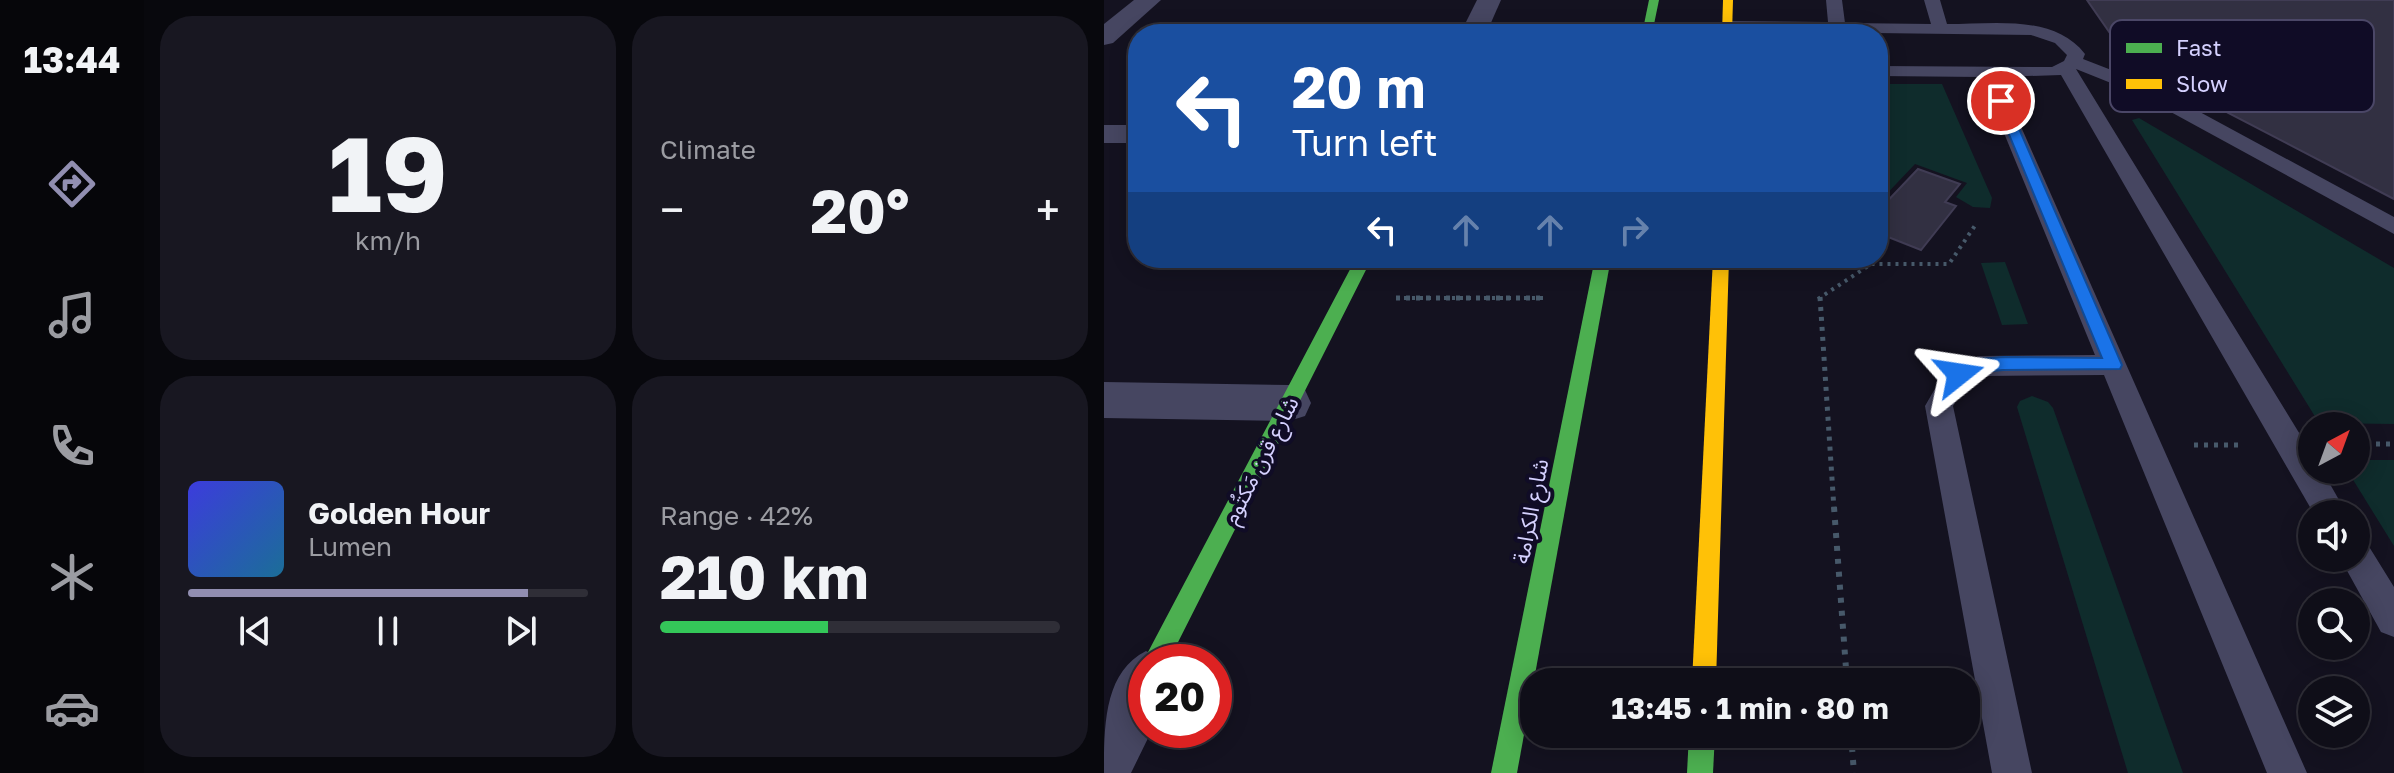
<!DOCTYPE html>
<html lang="en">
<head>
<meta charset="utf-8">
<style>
  body { margin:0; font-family:"Golos Text","Noto Sans Arabic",sans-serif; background:#181721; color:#f1f3f6; height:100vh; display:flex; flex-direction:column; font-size:30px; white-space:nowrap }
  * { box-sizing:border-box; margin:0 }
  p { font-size:26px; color:#9b9ca2 }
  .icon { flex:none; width:44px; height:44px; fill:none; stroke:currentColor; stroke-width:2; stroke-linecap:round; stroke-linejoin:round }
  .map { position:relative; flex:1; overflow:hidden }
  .sheet { display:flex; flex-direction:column; gap:16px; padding:16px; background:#08080d; width:960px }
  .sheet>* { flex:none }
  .guide { position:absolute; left:24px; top:24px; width:760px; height:244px; border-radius:32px; box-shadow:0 4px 20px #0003,0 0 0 2px #2f2e37; background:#1a4fa0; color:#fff; overflow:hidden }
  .needle { width:52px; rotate:41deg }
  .controls { position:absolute; left:1194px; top:412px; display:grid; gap:16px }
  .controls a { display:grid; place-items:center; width:72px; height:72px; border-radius:50%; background:#0f0e18; box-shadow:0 4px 20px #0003,0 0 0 2px #2f2e37; font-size:40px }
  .speed { position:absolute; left:24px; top:644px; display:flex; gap:16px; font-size:40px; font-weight:700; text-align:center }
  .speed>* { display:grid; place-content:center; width:104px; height:104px; border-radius:50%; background:#0f0e18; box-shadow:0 4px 20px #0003,0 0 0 2px #2f2e37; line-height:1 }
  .speed .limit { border:12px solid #d22; background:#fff; color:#111 }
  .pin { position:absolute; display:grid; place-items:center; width:68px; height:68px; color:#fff; margin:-34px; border:4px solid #fff; border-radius:50%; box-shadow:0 2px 8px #0007 }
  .me { position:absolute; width:88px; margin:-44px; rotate:75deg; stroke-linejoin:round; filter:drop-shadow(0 0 6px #0008) }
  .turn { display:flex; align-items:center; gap:28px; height:168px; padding:0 32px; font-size:36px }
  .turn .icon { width:104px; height:104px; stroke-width:2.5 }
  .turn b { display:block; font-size:56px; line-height:68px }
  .lanes { display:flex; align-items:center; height:76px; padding:0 32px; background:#0003; justify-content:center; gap:40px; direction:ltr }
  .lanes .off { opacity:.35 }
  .big { font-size:60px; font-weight:700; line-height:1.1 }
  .sheet .card { flex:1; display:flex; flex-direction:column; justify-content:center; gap:12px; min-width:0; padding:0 28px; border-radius:32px; background:#181721 }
  .sheet .dial { align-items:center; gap:0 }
  .dial b { font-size:104px; line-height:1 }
  .song { display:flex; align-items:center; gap:24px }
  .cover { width:96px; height:96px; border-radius:12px; background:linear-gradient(135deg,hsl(240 70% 55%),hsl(200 70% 35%)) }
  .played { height:8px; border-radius:4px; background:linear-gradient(90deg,#918eb1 85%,#2f2e37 85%) }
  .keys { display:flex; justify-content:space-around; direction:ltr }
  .heat { display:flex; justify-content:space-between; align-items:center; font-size:44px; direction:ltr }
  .charge { height:12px; border-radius:6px; background:linear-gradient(90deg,#34c759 42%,#2f2e37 0) }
  .sheet .tiles { flex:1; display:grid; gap:16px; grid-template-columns:repeat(2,1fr) }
  .trip { position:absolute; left:416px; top:668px; width:460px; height:80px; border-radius:32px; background:#0f0e18; box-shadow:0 4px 20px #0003,0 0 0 2px #2f2e37; font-weight:700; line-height:80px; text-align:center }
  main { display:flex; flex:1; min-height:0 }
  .menu { display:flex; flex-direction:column; width:144px; justify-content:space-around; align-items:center; background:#06060a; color:#9b9ca2 }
  .menu .icon { width:56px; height:56px }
  .menu .active { color:#918eb1 }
  .menu b { font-size:36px; color:#f1f3f6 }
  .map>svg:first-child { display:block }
  .green { fill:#0f2c2c }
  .building { fill:#323042; stroke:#403c54; stroke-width:2 }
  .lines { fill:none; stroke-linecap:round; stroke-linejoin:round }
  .path-far2 { stroke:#47596a; stroke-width:4; stroke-dasharray:3 5; stroke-linecap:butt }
  .path-far1 { stroke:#47596a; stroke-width:5; stroke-dasharray:4 6; stroke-linecap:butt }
  .path { stroke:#47596a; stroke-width:6; stroke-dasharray:5 8; stroke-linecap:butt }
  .lane { fill:#464661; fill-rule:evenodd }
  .street { fill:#464661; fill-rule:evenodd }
  .fast { fill:#4caf50; fill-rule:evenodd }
  .slow { fill:#ffc107; fill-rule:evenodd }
  .route { fill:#1a73e8; stroke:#114b97; stroke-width:2 }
  .labels { text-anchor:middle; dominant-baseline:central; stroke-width:8; stroke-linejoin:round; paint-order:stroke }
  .street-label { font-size:22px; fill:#d5d1ff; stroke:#100c26 }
  .key { fill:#100c26; stroke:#4b4767; stroke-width:2 }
  .key-label { font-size:22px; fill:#d5d1ff }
</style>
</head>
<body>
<main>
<nav class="menu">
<b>13:44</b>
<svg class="icon active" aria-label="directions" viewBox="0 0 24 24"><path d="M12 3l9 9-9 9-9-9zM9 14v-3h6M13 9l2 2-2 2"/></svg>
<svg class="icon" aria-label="music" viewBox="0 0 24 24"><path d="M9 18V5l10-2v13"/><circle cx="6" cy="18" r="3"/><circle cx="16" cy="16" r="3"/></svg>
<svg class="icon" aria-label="phone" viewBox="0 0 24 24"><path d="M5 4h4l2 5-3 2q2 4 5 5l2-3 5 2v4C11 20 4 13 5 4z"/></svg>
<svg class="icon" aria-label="climate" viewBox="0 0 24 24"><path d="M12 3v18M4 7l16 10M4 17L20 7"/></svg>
<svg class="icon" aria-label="car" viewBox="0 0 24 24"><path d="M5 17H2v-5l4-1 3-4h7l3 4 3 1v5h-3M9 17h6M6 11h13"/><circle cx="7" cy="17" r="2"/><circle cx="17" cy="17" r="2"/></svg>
</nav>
<section class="sheet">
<div class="tiles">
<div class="card dial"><b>19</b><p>km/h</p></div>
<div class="card"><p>Climate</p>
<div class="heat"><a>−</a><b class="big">20°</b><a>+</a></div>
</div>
<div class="card">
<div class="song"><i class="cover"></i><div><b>Golden Hour</b><p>Lumen</p></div></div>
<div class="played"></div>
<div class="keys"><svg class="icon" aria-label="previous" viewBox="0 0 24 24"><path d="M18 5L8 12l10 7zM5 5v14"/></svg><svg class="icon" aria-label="pause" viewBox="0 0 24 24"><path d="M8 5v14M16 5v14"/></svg><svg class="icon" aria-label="next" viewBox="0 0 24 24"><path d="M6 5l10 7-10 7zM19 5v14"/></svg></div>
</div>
<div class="card"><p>Range · 42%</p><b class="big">210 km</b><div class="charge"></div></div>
</div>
</section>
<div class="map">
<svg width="1290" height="773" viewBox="0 0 1290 773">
  <rect width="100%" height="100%" fill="#141220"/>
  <g class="green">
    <path d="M774,84H838L888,198L886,208L869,207L852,197L863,183L811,164L774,203Z"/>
    <path d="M1035,118L1290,268V424L1215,423L1028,120Z"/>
    <path d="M901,262L924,324L898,325L877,263Z"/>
    <path d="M928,396L944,402L949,408L1079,773H1024L913,407L916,401Z"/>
    <path d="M1252,460H1290V546L1243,470H1252Z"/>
  </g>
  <g class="building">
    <path d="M983,0H1290V199L1026,62Z"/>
    <path d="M814,169L856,184L841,202L852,206L817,250L774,233V211Z"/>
  </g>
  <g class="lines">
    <g class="path-far2">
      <path d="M292,298H442"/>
      <path d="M714,299L767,264H845L872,224"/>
    </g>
    <g class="path-far1">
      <path d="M716,297L730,509"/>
      <path d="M292,298H442"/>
      <path d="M1252,444H1290"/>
      <path d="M1090,445H1136"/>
    </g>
    <g class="path">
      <path d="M730,507L743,682"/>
      <path d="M747,734L750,773"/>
    </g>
    <g class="lane">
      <path d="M722,0H738L741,23L827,24L820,0H836L843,24C889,24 950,14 981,54L979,59L1046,85L1290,217V234L1032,93L972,69L1208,454V470H1218L1243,514H1210L957,75L895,77L1203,773H1163L1000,375L878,376L860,388L849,406L928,773H888L821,406L840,373L875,356L991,355L877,77L774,76V66L948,67L960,61L963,55L951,43L927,35L623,31L615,26L623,21L724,22Z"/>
      <path d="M1252,541L1264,545L1290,587V637L1277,632L1236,558H1252Z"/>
    </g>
    <g class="street">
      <path d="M30,0H57L9,43L0,45V24Z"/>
      <path d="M373,0H397L382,34H356Z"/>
      <rect x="0" y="125" width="34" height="18"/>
      <path d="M0,382L185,385L201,390L207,403L201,416L185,421L0,418Z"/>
      <path d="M42,651L64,662H42V730H48L27,773H0C0,726 0,672 42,651Z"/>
    </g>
    <g class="fast">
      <path d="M545,0H555L548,34H538Z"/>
      <path d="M252,258H268L64,662H42V669L39,662L43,654Z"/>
      <path d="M491,258H507L413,773H387Z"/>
      <path d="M585,734H611L609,773H583Z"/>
    </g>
    <g class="slow">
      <path d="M619,0H629L628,34H618Z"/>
      <path d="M609,258H625L612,682H588Z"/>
    </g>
  </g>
  <path class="route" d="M897,97L903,101L1018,365L1016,369L899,370L877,372L855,381L846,374L849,369L875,359L899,357L998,358L891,101Z"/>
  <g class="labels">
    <g class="street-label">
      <text transform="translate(156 460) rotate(-63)">شارع قرن مَكتُوم</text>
      <text transform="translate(426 511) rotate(-79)">شارع الكرامة</text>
    </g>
  </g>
  <rect x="1006" y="20" width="264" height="92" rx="12" class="key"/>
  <rect x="1022" y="43" width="36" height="10" fill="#4caf50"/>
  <rect x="1022" y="79" width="36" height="10" fill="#ffc107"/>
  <g class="key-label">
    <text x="1072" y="56">Fast</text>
    <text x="1072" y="92">Slow</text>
  </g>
</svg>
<div class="controls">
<a><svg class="needle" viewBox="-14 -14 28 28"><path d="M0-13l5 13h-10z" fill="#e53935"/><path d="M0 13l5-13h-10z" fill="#9b9ca2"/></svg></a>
<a><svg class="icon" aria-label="sound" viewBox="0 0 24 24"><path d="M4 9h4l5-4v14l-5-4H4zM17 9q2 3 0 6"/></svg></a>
<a><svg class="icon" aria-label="search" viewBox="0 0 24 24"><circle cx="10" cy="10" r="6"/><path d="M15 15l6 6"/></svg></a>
<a><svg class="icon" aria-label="layers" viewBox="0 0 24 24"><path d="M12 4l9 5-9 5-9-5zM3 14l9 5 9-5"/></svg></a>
</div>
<div class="speed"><div class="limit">20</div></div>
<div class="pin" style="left:897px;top:101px;background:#d93025"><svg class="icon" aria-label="arrive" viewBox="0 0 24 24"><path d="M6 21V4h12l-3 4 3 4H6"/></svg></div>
<svg class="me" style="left:855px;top:374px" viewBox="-20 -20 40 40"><path d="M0-17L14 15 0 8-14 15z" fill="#1a73e8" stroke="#fff" stroke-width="4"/></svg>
<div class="trip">13:45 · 1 min · 80 m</div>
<div class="guide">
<div class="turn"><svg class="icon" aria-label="left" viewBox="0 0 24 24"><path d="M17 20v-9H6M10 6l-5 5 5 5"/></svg><div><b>20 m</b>Turn left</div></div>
<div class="lanes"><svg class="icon" aria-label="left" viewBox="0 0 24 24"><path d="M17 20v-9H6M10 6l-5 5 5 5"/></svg><svg class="icon off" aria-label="ahead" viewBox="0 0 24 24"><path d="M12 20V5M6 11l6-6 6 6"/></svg><svg class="icon off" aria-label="ahead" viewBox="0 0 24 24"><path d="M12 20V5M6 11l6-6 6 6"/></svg><svg class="icon off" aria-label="right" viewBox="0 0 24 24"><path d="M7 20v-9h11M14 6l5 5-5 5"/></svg></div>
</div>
</div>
</main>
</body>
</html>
